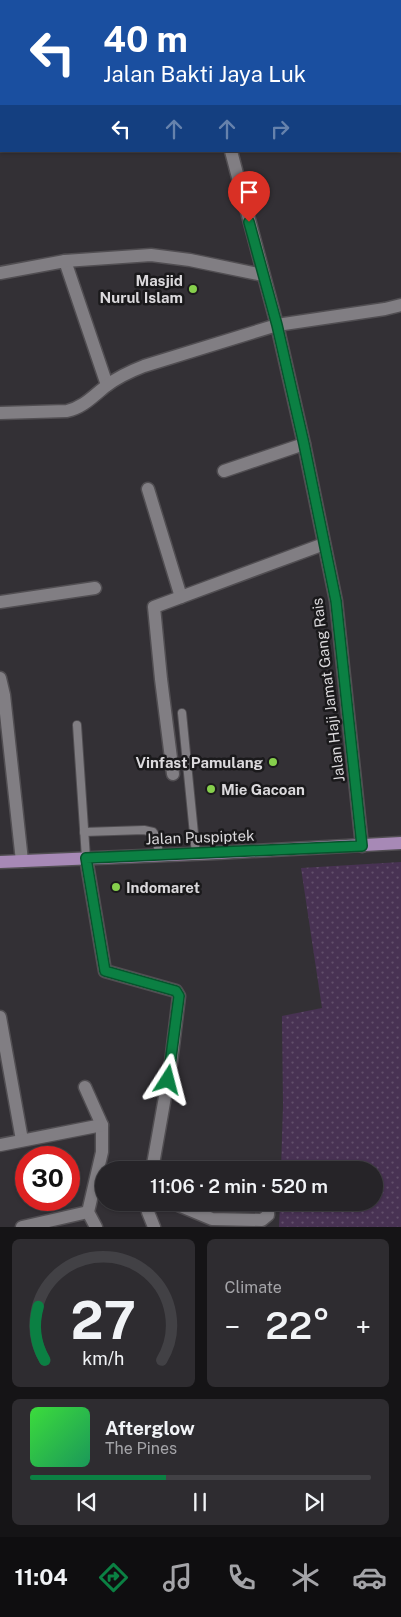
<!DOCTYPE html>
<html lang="en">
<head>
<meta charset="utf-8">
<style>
  body { margin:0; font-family:"Public Sans",sans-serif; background:#2e2c30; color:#f1f3f6; height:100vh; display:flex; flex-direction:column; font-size:19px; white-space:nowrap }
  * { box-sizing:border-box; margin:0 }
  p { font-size:16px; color:#a4a4a8 }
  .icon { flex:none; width:28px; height:28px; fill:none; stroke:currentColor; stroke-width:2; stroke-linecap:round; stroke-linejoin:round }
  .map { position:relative; height:1227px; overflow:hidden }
  .sheet { display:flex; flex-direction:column; gap:12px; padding:12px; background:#151416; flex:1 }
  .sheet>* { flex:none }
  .top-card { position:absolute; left:0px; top:0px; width:401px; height:152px; box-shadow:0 1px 4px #0004,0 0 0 1px #424145; background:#1a4fa0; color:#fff; overflow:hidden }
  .speed { position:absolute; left:15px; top:1146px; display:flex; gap:10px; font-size:25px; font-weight:700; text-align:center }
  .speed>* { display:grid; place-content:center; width:65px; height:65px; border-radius:50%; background:#262428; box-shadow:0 1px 4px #0004,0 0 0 1px #424145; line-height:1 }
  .speed .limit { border:8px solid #d22; background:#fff; color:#111 }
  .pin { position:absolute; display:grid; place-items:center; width:42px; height:42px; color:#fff; margin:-51px -21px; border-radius:50% 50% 50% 0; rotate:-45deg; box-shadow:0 0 5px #0007 }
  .pin .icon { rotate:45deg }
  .me { position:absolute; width:55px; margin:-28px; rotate:9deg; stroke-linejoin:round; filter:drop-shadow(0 0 4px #0008) }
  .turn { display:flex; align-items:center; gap:18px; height:105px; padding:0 20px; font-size:22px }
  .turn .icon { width:65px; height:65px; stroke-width:2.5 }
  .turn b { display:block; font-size:35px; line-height:42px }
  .lanes { display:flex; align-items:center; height:48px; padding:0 20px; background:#0003; justify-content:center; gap:25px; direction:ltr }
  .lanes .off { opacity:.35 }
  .big { font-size:38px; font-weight:600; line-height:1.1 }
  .sheet .card { flex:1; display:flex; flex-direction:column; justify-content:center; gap:8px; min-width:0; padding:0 18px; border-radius:8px; background:#2e2c30 }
  .sheet .dial { align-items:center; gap:0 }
  .dial svg { height:130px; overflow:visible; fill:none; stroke:#424145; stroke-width:7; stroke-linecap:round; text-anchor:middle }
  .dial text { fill:#f1f3f6; stroke:none }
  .song { display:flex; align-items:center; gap:15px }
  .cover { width:60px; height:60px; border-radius:8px; background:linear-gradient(135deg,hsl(120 70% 55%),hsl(150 70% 35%)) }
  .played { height:5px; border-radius:2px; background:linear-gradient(90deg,#0b8043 40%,#424145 40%) }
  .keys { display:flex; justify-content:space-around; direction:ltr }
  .heat { display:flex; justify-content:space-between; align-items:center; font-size:28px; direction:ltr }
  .sheet .tiles { flex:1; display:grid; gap:12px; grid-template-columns:1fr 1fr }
  .card:last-child { grid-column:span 2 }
  .trip { position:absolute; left:95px; top:1161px; width:288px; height:50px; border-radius:25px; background:#262428; box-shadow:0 1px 4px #0004,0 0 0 1px #424145; font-weight:600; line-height:50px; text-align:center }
  .menu { display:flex; height:80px; justify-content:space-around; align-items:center; background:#0f0e10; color:#a4a4a8 }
  .menu .icon { width:35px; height:35px }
  .menu .on { color:#0b8043 }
  .menu b { font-size:22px; color:#f1f3f6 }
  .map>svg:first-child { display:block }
  .green { fill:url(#green-dots) }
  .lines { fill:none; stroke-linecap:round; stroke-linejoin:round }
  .service-casing { stroke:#514e52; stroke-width:10 }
  .minor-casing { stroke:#514e52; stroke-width:15 }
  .primary-casing { stroke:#514e52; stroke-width:15 }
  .service { stroke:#817e83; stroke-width:8 }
  .minor { stroke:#817e83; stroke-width:12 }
  .primary { stroke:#a789b6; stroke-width:12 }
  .route-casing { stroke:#07532c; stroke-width:12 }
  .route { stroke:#0b8043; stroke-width:9 }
  .poi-dot { fill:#86cf4c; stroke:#1a191b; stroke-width:2 }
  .labels { text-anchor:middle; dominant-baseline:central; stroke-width:5; stroke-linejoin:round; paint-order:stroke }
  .poi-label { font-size:15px; font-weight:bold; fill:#dbd9dc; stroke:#1a191b; text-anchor:end }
  .street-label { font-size:15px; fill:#dbd9dc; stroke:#1a191b }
</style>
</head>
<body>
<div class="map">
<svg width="401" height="1227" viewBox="0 0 401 1227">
  <defs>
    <pattern id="green-dots" width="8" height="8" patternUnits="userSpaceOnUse" patternTransform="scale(1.25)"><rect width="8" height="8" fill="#483253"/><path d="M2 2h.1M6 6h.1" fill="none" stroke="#624f6b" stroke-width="1.8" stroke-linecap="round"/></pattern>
  </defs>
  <rect width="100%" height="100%" fill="#333035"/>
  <path class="green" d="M401,862V1227H279L280,1203L374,1202V1170H281L283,1106L282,1016L322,1008L301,868Z"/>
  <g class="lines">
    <defs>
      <g id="service">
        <path d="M400,135L401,137"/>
        <path d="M182,713L196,854"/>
        <path d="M77,725L86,858"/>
        <path d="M84,832L144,830L153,832L157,838L159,856"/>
      </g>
      <g id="minor">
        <path d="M96,0V1"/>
        <path d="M254,0V1"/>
        <path d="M400,6H401"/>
        <path d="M0,92H1"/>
        <path d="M231,151L277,325L304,444L336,601L362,846"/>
        <path d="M65,261L107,385"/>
        <path d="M0,273L65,261L151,255L190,260L263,275"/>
        <path d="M0,413L67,411C84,407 93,396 106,386C118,377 131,371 144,366L277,325L385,309L401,305"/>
        <path d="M224,471L304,444"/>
        <path d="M148,489L181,597"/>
        <path d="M0,602L95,588"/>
        <path d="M0,678L4,695L22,861"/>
        <path d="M173,774L161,679L154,607L324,544"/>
        <path d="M86,858L105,971L176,991L179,996L171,1063L152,1170"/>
        <path d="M0,1017L22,1140"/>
        <path d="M85,1087L102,1125V1152L88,1212L96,1227"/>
        <path d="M0,1145L102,1125"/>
        <path d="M147,1202L148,1212L154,1227"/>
        <path d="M171,1202L212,1219L262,1220L268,1215V1202"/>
        <path d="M22,1227L88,1212"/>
      </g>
      <path id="primary" d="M0,862L216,853L401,843"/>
    </defs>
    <use href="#service" class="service-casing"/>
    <use href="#minor" class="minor-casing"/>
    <use href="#primary" class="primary-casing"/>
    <use href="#service" class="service"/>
    <use href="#minor" class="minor"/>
    <use href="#primary" class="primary"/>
  </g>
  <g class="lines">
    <defs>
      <path id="route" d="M168,1080L179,996L176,991L105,971L86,858L362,846L336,601L304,444L277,325L249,222"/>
    </defs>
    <use href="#route" class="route-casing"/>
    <use href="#route" class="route"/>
  </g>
  <g class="poi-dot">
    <circle cx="193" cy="289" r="5"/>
    <circle cx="273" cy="762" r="5"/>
    <circle cx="211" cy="789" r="5"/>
    <circle cx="116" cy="887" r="5"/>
  </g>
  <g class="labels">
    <g class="poi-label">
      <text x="183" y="280">Masjid<tspan x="183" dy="17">Nurul Islam</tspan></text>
      <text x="263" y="762">Vinfast Pamulang</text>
      <text x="221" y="789" text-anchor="start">Mie Gacoan</text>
      <text x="126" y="887" text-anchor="start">Indomaret</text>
    </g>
    <g class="street-label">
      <text transform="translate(328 690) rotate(-97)">Jalan Haji Jamat Gang Rais</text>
      <text transform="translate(200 837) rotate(-2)">Jalan Puspiptek</text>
    </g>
  </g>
</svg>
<div class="speed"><div class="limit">30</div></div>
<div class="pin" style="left:249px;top:222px;background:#d93025"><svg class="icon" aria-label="arrive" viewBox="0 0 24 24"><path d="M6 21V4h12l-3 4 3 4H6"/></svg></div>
<svg class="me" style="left:168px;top:1080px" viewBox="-20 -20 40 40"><path d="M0-17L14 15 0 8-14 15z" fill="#0b8043" stroke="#fff" stroke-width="4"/></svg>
<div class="trip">11:06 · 2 min · 520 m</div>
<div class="top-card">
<div class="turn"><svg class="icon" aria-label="left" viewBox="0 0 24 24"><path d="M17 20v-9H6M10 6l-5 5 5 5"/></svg><div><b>40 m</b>Jalan Bakti Jaya Luk</div></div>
<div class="lanes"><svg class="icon" aria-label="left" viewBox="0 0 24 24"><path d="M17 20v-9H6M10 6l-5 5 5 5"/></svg><svg class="icon off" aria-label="ahead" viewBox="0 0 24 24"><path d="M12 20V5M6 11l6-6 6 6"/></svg><svg class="icon off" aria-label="ahead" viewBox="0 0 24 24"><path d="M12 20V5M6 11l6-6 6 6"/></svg><svg class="icon off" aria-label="right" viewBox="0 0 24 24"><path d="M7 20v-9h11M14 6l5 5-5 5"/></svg></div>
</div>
</div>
<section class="sheet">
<div class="tiles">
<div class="card dial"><svg viewBox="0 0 100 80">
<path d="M14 69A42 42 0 1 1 86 69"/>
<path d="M14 69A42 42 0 0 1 10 36" stroke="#0b8043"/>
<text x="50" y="56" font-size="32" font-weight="700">27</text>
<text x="50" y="72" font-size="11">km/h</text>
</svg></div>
<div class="card"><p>Climate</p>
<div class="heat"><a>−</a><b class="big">22°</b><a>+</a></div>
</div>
<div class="card">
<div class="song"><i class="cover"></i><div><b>Afterglow</b><p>The Pines</p></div></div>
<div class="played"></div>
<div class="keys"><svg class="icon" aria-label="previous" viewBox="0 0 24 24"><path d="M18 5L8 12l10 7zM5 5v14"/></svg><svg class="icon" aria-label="pause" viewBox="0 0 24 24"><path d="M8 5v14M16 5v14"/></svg><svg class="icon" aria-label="next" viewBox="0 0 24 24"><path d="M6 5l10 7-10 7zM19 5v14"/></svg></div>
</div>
</div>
</section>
<nav class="menu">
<b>11:04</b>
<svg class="icon on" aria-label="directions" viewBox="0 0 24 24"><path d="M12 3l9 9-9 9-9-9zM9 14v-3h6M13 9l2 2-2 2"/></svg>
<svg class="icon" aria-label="music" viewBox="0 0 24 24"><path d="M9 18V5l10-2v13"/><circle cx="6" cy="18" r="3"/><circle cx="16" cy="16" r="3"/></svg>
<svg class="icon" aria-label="phone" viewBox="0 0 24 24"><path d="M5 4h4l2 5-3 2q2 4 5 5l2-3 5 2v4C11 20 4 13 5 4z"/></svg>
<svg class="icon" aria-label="climate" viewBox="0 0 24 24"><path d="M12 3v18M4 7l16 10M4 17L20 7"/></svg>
<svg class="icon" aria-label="car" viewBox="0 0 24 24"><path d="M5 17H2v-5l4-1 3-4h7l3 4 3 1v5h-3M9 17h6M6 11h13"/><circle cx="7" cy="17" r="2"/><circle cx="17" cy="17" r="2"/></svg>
</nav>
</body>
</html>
